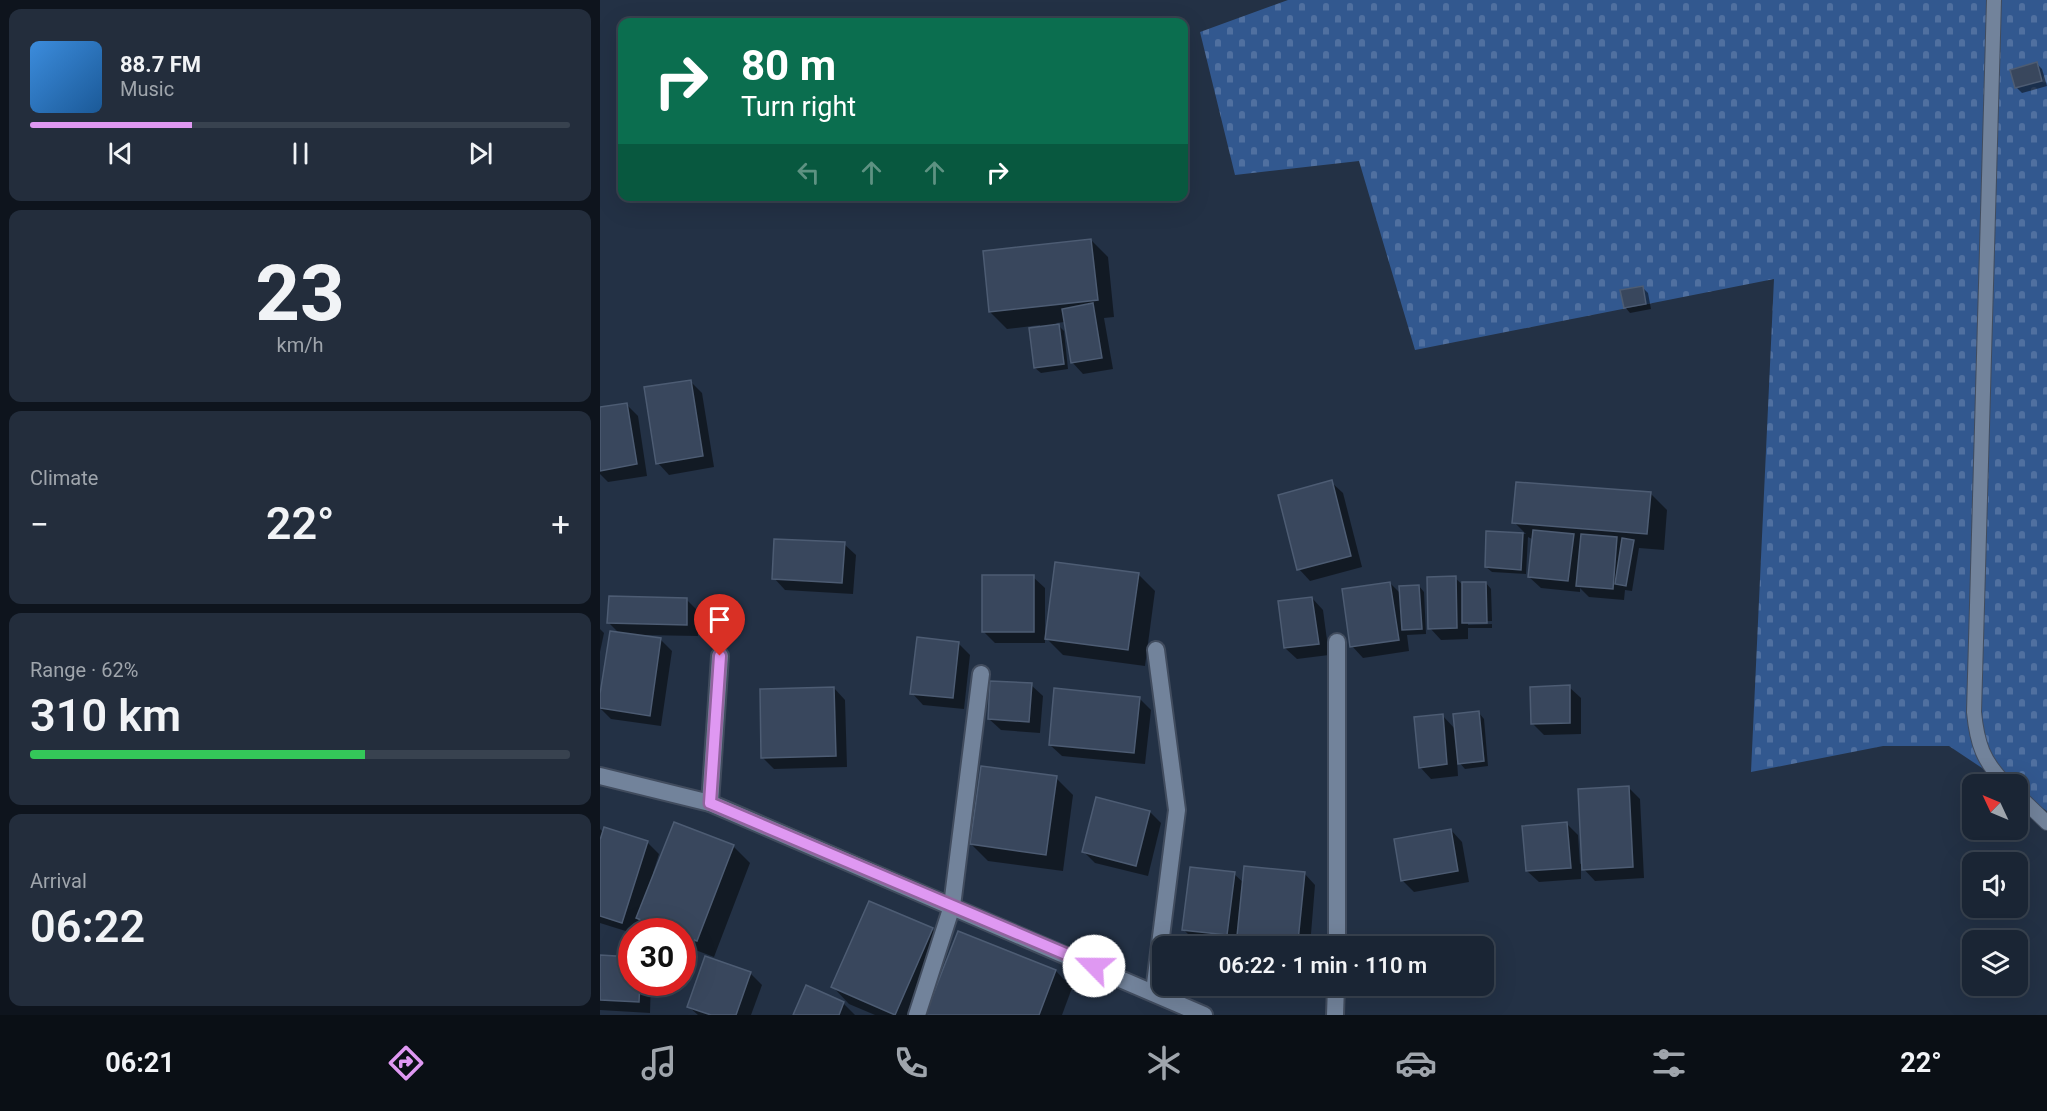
<!DOCTYPE html>
<html lang="en">
<head>
<meta charset="utf-8">
<style>
  body { margin:0; font-family:Roboto,sans-serif; background:#232d3c; color:#f1f3f6; height:100vh; display:flex; flex-direction:column; font-size:22px; white-space:nowrap }
  * { box-sizing:border-box; margin:0 }
  p { font-size:20px; color:#9fa5ac }
  .icon { flex:none; width:33px; height:33px; fill:none; stroke:currentColor; stroke-width:2; stroke-linecap:round; stroke-linejoin:round }
  .map { position:relative; flex:1; overflow:hidden }
  .details { display:flex; flex-direction:column; gap:9px; padding:9px; background:#0e141d; width:600px }
  .details>* { flex:none }
  .guide { position:absolute; left:18px; top:18px; width:570px; height:183px; border-radius:12px; box-shadow:0 6px 24px #0002,0 0 0 2px #38424f; background:#0b6e4f; color:#fff; overflow:hidden }
  .needle { width:39px; rotate:314deg }
  .tools { position:absolute; left:1362px; top:774px; display:grid; gap:12px }
  .tools a { display:grid; place-items:center; width:66px; height:66px; border-radius:12px; background:#1a2534; box-shadow:0 6px 24px #0002,0 0 0 2px #38424f; font-size:30px }
  .speed { position:absolute; left:18px; top:918px; display:flex; gap:12px; font-size:30px; font-weight:700; text-align:center }
  .speed>* { display:grid; place-content:center; width:78px; height:78px; border-radius:50%; background:#1a2534; box-shadow:0 6px 24px #0002,0 0 0 2px #38424f; line-height:1 }
  .speed .limit { border:9px solid #d22; background:#fff; color:#111 }
  .pin { position:absolute; display:grid; place-items:center; width:51px; height:51px; color:#fff; margin:-62px -26px; border-radius:50% 50% 50% 0; rotate:-45deg; box-shadow:0 0 6px #0007 }
  .pin .icon { rotate:45deg }
  .me { position:absolute; width:66px; margin:-33px; rotate:293deg; stroke-linejoin:round; filter:drop-shadow(0 0 4px #0008) }
  .turn { display:flex; align-items:center; gap:21px; height:126px; padding:0 24px; font-size:27px }
  .turn .icon { width:78px; height:78px; stroke-width:2.5 }
  .turn b { display:block; font-size:42px; line-height:51px }
  .lanes { display:flex; align-items:center; height:57px; padding:0 24px; background:#0003; justify-content:center; gap:30px; direction:ltr }
  .lanes .off { opacity:.35 }
  .big { font-size:45px; font-weight:600; line-height:1.1 }
  .details .card { flex:1; display:flex; flex-direction:column; justify-content:center; gap:9px; min-width:0; padding:0 21px; border-radius:12px; background:#232d3c }
  .details .dial { align-items:center; gap:0 }
  .dial b { font-size:78px; line-height:1 }
  .song { display:flex; align-items:center; gap:18px }
  .cover { width:72px; height:72px; border-radius:9px; background:linear-gradient(135deg,hsl(210 70% 55%),hsl(210 70% 35%)) }
  .played { height:6px; border-radius:3px; background:linear-gradient(90deg,#df98f2 30%,#38424f 30%) }
  .keys { display:flex; justify-content:space-around; direction:ltr }
  .heat { display:flex; justify-content:space-between; align-items:center; font-size:33px; direction:ltr }
  .charge { height:9px; border-radius:4px; background:linear-gradient(90deg,#34c759 62%,#38424f 0) }
  .trip { position:absolute; left:552px; top:936px; width:342px; height:60px; border-radius:12px; background:#1a2534; box-shadow:0 6px 24px #0002,0 0 0 2px #38424f; font-weight:600; line-height:60px; text-align:center }
  .tabs { display:flex; height:96px; justify-content:space-around; align-items:center; background:#0a0f15; color:#9fa5ac }
  .tabs .icon { width:42px; height:42px }
  .tabs .current { color:#df98f2 }
  .tabs b { font-size:27px; color:#f1f3f6 }
  main { display:flex; flex:1; min-height:0 }
  .map>svg:first-child { display:block }
  .cemetery { fill:url(#cemetery-stones) }
  .shadow { fill:#0007 }
  .building { fill:#39475d; stroke:#4d5c73; stroke-width:1.5 }
  .lines { fill:none; stroke-linecap:round; stroke-linejoin:round }
  .service-casing { stroke:#414c5e; stroke-width:16 }
  .minor-casing { stroke:#414c5e; stroke-width:20 }
  .service { stroke:#72839b; stroke-width:14 }
  .minor { stroke:#72839b; stroke-width:16 }
  .route-casing { stroke:#91639d; stroke-width:15 }
  .route { stroke:#df98f2; stroke-width:10 }
</style>
</head>
<body>
<main>
<section class="details">
<div class="card">
<div class="song"><i class="cover"></i><div><b>88.7 FM</b><p>Music</p></div></div>
<div class="played"></div>
<div class="keys"><svg class="icon" aria-label="previous" viewBox="0 0 24 24"><path d="M18 5L8 12l10 7zM5 5v14"/></svg><svg class="icon" aria-label="pause" viewBox="0 0 24 24"><path d="M8 5v14M16 5v14"/></svg><svg class="icon" aria-label="next" viewBox="0 0 24 24"><path d="M6 5l10 7-10 7zM19 5v14"/></svg></div>
</div>
<div class="card dial"><b>23</b><p>km/h</p></div>
<div class="card"><p>Climate</p>
<div class="heat"><a>−</a><b class="big">22°</b><a>+</a></div>
</div>
<div class="card"><p>Range · 62%</p><b class="big">310 km</b><div class="charge"></div></div>
<div class="card"><p>Arrival</p><b class="big">06:22</b></div>
</section>
<div class="map">
<svg width="1447" height="1015" viewBox="0 0 1447 1015">
  <defs>
    <pattern id="cemetery-stones" width="16" height="16" patternUnits="userSpaceOnUse" patternTransform="scale(1.5)"><rect width="16" height="16" fill="#32588f"/><path d="M2 7V4a2 2 0 0 1 4 0v3zM10 15v-3a2 2 0 0 1 4 0v3z" fill="#5070a0"/></pattern>
  </defs>
  <rect width="100%" height="100%" fill="#233145"/>
  <path class="cemetery" d="M688,0H1447V811L1418,792V784H1406L1349,746H1283L1151,772L1174,279L815,350L759,161L635,175L600,32Z"/>
  <g class="shadow">
    <path d="M1437,64L1442,69L1447,86L1422,93L1416,87Z"/>
    <path d="M491,240L508,257L514,317L504,318L513,369L483,374L472,362L465,322L456,323L464,331L468,369L441,373L435,368L440,325L407,329L390,312Z"/>
    <path d="M1042,287L1048,293L1051,309L1030,313L1025,307Z"/>
    <path d="M90,381L102,393L114,467L69,475L58,463Z"/>
    <path d="M27,405L38,416L47,476L8,482L0,474V409Z"/>
    <path d="M731,482L743,493L762,567L710,581L699,569Z"/>
    <path d="M1050,493L1067,510L1064,550L1039,548L1032,591L1025,590L1024,600L989,597L980,588V592L941,588L929,577L934,540L928,537L926,574L892,572L886,567L888,532L926,534L914,522Z"/>
    <path d="M244,544L256,555L253,594L185,590L174,578Z"/>
    <path d="M538,574L555,591L545,666L463,655L445,637V643H395L384,632L433,577L445,588V633H447Z"/>
    <path d="M855,578L864,586L886,583L891,589L892,621L868,622V625L892,624V628H868V639L841,640L830,628Z"/>
    <path d="M790,583L801,594L819,586L824,592L826,634L807,635L809,651L763,658L752,646Z"/>
    <path d="M712,598L723,610L729,655L697,659L685,648Z"/>
    <path d="M87,600L98,611V636L40,635V637L61,640L72,651L61,726L11,719L0,708V704L20,634L9,623Z"/>
    <path d="M0,629L4,633L0,652Z"/>
    <path d="M359,644L370,655L364,709L323,705L312,693Z"/>
    <path d="M431,685L443,696L440,733L401,730L389,719Z"/>
    <path d="M969,687L981,698V734L944,735L933,724Z"/>
    <path d="M234,688L245,700L247,767L174,769L163,758Z"/>
    <path d="M539,698L551,710L545,764L462,756L450,745Z"/>
    <path d="M879,713L884,719L888,766L865,769L857,760L858,776L831,779L820,767L842,715L856,730Z"/>
    <path d="M456,778L473,795L463,871L388,861L371,844Z"/>
    <path d="M1029,788L1040,799L1044,878L995,881L981,866V879L939,882L927,871L967,824L978,835L980,864L983,863Z"/>
    <path d="M550,812L561,823L548,876L495,863L484,852Z"/>
    <path d="M0,829L4,833L47,842L59,854L53,873L55,874L133,846L150,863L114,957L82,945V932H51L39,919L35,932H32V933L0,923Z"/>
    <path d="M851,830L862,842L869,882L814,892L802,880Z"/>
    <path d="M704,873L715,885L710,946H650L639,936L638,946L595,941L583,929L634,874L644,883Z"/>
    <path d="M332,929L349,946L319,1015H275L249,1004L233,987Z"/>
    <path d="M0,957L32,982H51L50,1013L0,1010Z"/>
    <path d="M456,971L472,988L462,1015H327Z"/>
    <path d="M150,973L162,985L151,1015H98L89,1007Z"/>
    <path d="M243,1003L255,1015H195Z"/>
  </g>
  <g class="building">
    <path d="M1437,62L1442,81L1415,88L1410,70Z"/>
    <path d="M491,239L498,300L389,312L383,251Z"/>
    <path d="M1043,286L1046,304L1024,308L1020,290Z"/>
    <path d="M493,303L502,358L471,363L462,309Z"/>
    <path d="M459,324L464,364L434,368L429,328Z"/>
    <path d="M91,380L103,456L56,464L44,387Z"/>
    <path d="M27,403L37,464L0,471V407Z"/>
    <path d="M732,480L751,556L697,570L678,495Z"/>
    <path d="M916,482L1051,492L1047,534L912,523Z"/>
    <path d="M933,530L974,534L968,581L928,577Z"/>
    <path d="M886,531L923,533L921,570L885,567Z"/>
    <path d="M981,534L1017,537L1013,589L976,586Z"/>
    <path d="M1022,538L1034,540L1026,586L1015,584Z"/>
    <path d="M174,539L245,542L242,583L172,579Z"/>
    <path d="M455,562L539,573L528,650L445,639Z"/>
    <rect x="382" y="575" width="52" height="57"/>
    <path d="M856,576L857,628L828,629L827,577Z"/>
    <path d="M790,582L799,640L750,647L742,589Z"/>
    <path d="M862,582H886L887,623H862Z"/>
    <path d="M819,585L822,629L802,630L799,586Z"/>
    <path d="M9,596L87,598V625L7,623Z"/>
    <path d="M712,597L719,644L684,648L678,601Z"/>
    <path d="M10,631L61,638L50,716L0,708V694Z"/>
    <path d="M317,637L359,642L353,698L310,694Z"/>
    <path d="M390,681L432,683L429,722L388,719Z"/>
    <path d="M970,685V723L931,724L930,687Z"/>
    <path d="M234,687L236,756L161,758L160,689Z"/>
    <path d="M454,688L540,697L534,753L449,745Z"/>
    <path d="M879,711L884,761L858,764L853,714Z"/>
    <path d="M843,714L847,764L819,768L814,717Z"/>
    <path d="M381,766L457,776L446,855L370,844Z"/>
    <path d="M1029,786L1033,867L982,870L978,789Z"/>
    <path d="M496,797L550,811L536,866L482,852Z"/>
    <path d="M74,822L134,845L97,941L82,936V932H71L36,918Z"/>
    <path d="M967,822L971,868L926,871L922,826Z"/>
    <path d="M4,827L48,841L22,923L0,916V840Z"/>
    <path d="M851,829L858,871L801,881L794,839Z"/>
    <path d="M644,866L705,872L698,941L637,936Z"/>
    <path d="M590,867L635,872L627,935L582,930Z"/>
    <path d="M269,901L333,928L295,1015L231,987Z"/>
    <path d="M358,931L456,970L439,1015H325Z"/>
    <path d="M0,955L32,957V982H40L39,1002L0,1000Z"/>
    <path d="M105,956L151,972L136,1015H111L87,1007Z"/>
    <path d="M206,985L244,1002L239,1015H193Z"/>
  </g>
  <g class="lines">
    <defs>
      <g id="service">
        <path d="M1394,0L1374,712C1377,743 1383,762 1406,784"/>
        <path d="M1418,795L1447,823"/>
      </g>
      <g id="minor">
        <path d="M0,776L110,803L604,1015"/>
        <path d="M110,803L120,656"/>
        <path d="M737,946V642"/>
        <path d="M554,992L577,810L556,650"/>
        <path d="M317,1015L352,906L381,674"/>
        <path d="M735,1015L736,986"/>
      </g>
    </defs>
    <use href="#service" class="service-casing"/>
    <use href="#minor" class="minor-casing"/>
    <use href="#service" class="service"/>
    <use href="#minor" class="minor"/>
  </g>
  <g class="lines">
    <defs>
      <path id="route" d="M120,656L110,803L494,966"/>
    </defs>
    <use href="#route" class="route-casing"/>
    <use href="#route" class="route"/>
  </g>
</svg>
<div class="tools">
<a><svg class="needle" viewBox="-14 -14 28 28"><path d="M0-13l5 13h-10z" fill="#e53935"/><path d="M0 13l5-13h-10z" fill="#9fa5ac"/></svg></a>
<a><svg class="icon" aria-label="sound" viewBox="0 0 24 24"><path d="M4 9h4l5-4v14l-5-4H4zM17 9q2 3 0 6"/></svg></a>
<a><svg class="icon" aria-label="layers" viewBox="0 0 24 24"><path d="M12 4l9 5-9 5-9-5zM3 14l9 5 9-5"/></svg></a>
</div>
<div class="speed"><div class="limit">30</div></div>
<div class="pin" style="left:120px;top:656px;background:#d93025"><svg class="icon" aria-label="arrive" viewBox="0 0 24 24"><path d="M6 21V4h12l-3 4 3 4H6"/></svg></div>
<svg class="me" style="left:494px;top:966px" viewBox="-20 -20 40 40"><circle r="19" fill="#fff"/><path d="M0-13L10 11 0 6-10 11z" fill="#df98f2"/></svg>
<div class="trip">06:22 · 1 min · 110 m</div>
<div class="guide">
<div class="turn"><svg class="icon" aria-label="right" viewBox="0 0 24 24"><path d="M7 20v-9h11M14 6l5 5-5 5"/></svg><div><b>80 m</b>Turn right</div></div>
<div class="lanes"><svg class="icon off" aria-label="left" viewBox="0 0 24 24"><path d="M17 20v-9H6M10 6l-5 5 5 5"/></svg><svg class="icon off" aria-label="ahead" viewBox="0 0 24 24"><path d="M12 20V5M6 11l6-6 6 6"/></svg><svg class="icon off" aria-label="ahead" viewBox="0 0 24 24"><path d="M12 20V5M6 11l6-6 6 6"/></svg><svg class="icon" aria-label="right" viewBox="0 0 24 24"><path d="M7 20v-9h11M14 6l5 5-5 5"/></svg></div>
</div>
</div>
</main>
<nav class="tabs">
<b>06:21</b>
<svg class="icon current" aria-label="directions" viewBox="0 0 24 24"><path d="M12 3l9 9-9 9-9-9zM9 14v-3h6M13 9l2 2-2 2"/></svg>
<svg class="icon" aria-label="music" viewBox="0 0 24 24"><path d="M9 18V5l10-2v13"/><circle cx="6" cy="18" r="3"/><circle cx="16" cy="16" r="3"/></svg>
<svg class="icon" aria-label="phone" viewBox="0 0 24 24"><path d="M5 4h4l2 5-3 2q2 4 5 5l2-3 5 2v4C11 20 4 13 5 4z"/></svg>
<svg class="icon" aria-label="climate" viewBox="0 0 24 24"><path d="M12 3v18M4 7l16 10M4 17L20 7"/></svg>
<svg class="icon" aria-label="car" viewBox="0 0 24 24"><path d="M5 17H2v-5l4-1 3-4h7l3 4 3 1v5h-3M9 17h6M6 11h13"/><circle cx="7" cy="17" r="2"/><circle cx="17" cy="17" r="2"/></svg>
<svg class="icon" aria-label="filters" viewBox="0 0 24 24"><path d="M4 7h16M4 17h16"/><circle cx="9" cy="7" r="2"/><circle cx="15" cy="17" r="2"/></svg>
<b>22°</b>
</nav>
</body>
</html>
